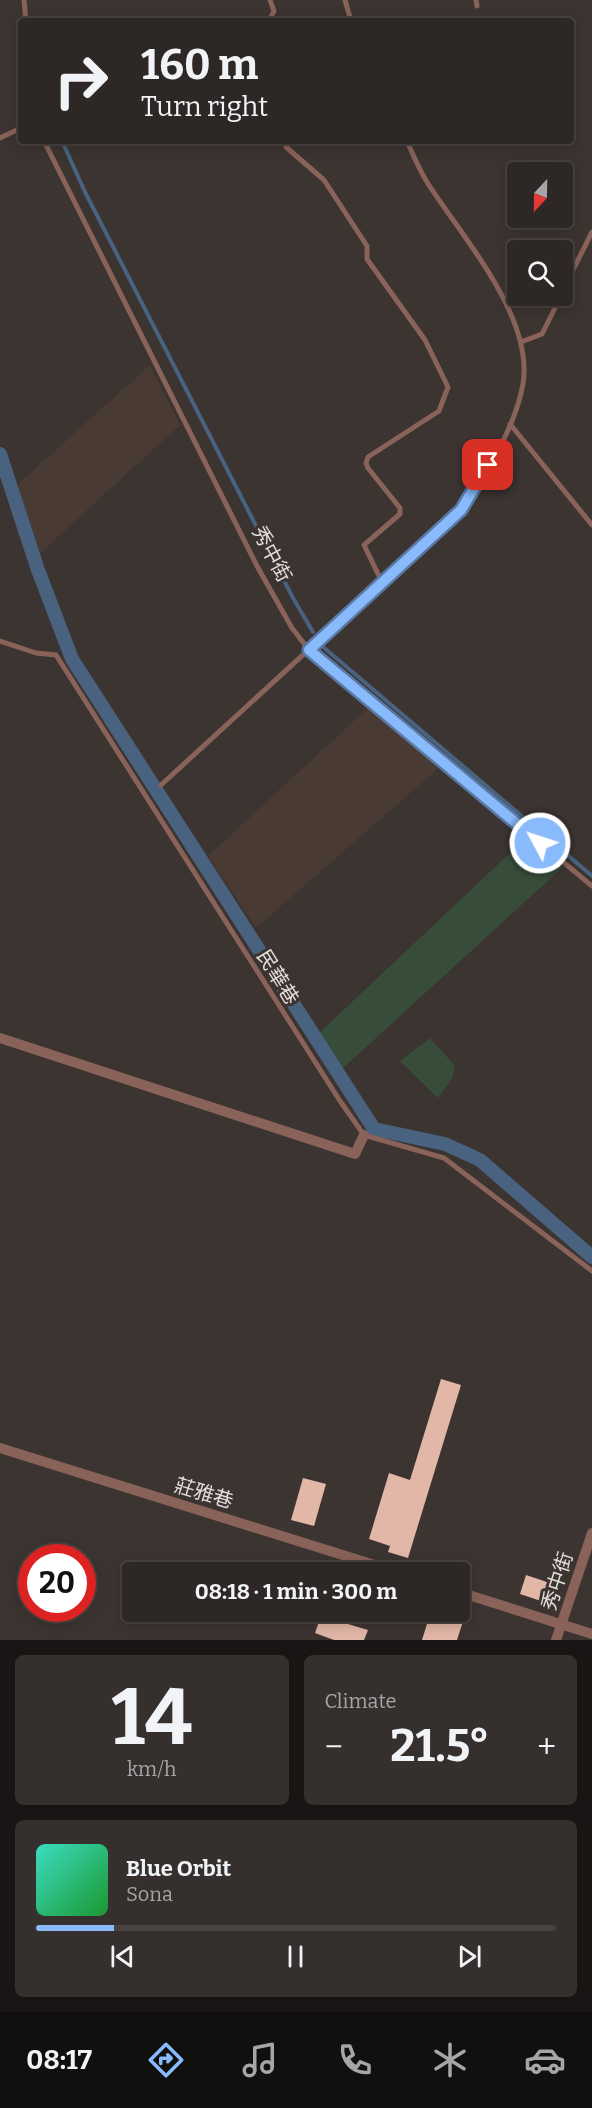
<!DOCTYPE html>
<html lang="en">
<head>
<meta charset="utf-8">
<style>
  body { margin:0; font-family:Bitter,"Noto Sans TC",serif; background:#352f2d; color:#f1f3f6; height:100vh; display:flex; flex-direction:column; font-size:22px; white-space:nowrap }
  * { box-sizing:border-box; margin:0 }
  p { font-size:20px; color:#a7a5a7 }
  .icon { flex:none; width:33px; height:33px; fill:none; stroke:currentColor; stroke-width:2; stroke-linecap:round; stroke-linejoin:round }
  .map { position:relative; height:1640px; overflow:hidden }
  .details { display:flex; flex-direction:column; gap:15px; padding:15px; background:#191514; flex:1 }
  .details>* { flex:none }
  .hud { position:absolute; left:18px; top:18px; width:556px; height:126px; border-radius:6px; box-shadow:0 3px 15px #0003,0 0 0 2px #484442; background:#2d2725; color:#f1f3f6; overflow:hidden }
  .needle { width:39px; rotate:202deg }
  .controls { position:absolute; left:507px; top:162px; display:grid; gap:12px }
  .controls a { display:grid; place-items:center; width:66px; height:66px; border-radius:6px; background:#2d2725; box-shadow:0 3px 15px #0003,0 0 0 2px #484442; font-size:30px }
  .speed { position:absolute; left:18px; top:1544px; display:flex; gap:12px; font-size:30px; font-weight:700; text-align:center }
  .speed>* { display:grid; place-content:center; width:78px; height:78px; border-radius:50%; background:#2d2725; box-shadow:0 3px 15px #0003,0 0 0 2px #484442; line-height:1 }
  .speed .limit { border:9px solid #d22; background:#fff; color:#111 }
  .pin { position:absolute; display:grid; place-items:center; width:51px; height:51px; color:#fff; margin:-26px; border-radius:12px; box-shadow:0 3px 9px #0006 }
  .me { position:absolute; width:66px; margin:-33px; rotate:310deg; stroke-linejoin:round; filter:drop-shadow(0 0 4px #0008) }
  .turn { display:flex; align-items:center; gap:21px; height:126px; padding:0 24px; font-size:27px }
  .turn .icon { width:78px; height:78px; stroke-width:2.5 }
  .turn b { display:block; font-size:42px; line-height:51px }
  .big { font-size:45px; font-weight:700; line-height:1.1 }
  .details .widget { flex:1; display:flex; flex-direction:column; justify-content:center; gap:9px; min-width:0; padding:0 21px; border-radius:9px; background:#352f2d }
  .details .dial { align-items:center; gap:0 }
  .dial b { font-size:78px; line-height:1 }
  .song { display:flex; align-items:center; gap:18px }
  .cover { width:72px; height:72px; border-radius:9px; background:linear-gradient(135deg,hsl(170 70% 55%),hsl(130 70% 35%)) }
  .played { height:6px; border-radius:3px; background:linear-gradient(90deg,#89bafc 15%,#484442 15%) }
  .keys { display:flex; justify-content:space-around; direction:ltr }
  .heat { display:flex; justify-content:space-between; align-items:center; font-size:33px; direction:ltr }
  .details .tiles { flex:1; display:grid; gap:15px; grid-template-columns:1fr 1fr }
  .widget:last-child { grid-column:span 2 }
  .trip { position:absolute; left:122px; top:1562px; width:348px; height:60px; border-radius:6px; background:#2d2725; box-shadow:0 3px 15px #0003,0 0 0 2px #484442; font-weight:700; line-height:60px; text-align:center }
  .dock { display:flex; height:96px; justify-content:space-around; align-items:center; background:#12100f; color:#a7a5a7 }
  .dock .icon { width:42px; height:42px }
  .dock .selected { color:#89bafc }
  .dock b { font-size:27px; color:#f1f3f6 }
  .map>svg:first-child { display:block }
  .built { fill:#493a34 }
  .green { fill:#374c39 }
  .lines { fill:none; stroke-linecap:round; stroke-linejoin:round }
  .stream { stroke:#48627f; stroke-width:4 }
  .canal { stroke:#48627f; stroke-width:14 }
  .building { fill:#e3b7a7 }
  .service { stroke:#896259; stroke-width:5 }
  .minor { stroke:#896259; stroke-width:10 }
  .route-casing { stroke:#5979a4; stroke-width:15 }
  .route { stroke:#89bafc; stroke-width:10 }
  .labels { text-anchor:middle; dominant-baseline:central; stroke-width:6; stroke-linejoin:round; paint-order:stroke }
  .street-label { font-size:20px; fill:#e2dcda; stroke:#3c3431 }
</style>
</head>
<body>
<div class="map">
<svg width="592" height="1640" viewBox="0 0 592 1640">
  <rect width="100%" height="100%" fill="#3c3431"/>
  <g class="built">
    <path d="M150,365L180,425L37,556L18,484Z"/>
    <path d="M372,704L440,767L256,928L208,856Z"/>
  </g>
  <g class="green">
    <path d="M527,837L563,867L341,1070L318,1034Z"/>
    <path d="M430,1038L455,1066L452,1079L438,1098L400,1061Z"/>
  </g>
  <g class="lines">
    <g class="stream">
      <path d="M62,141L85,192L293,598L313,632"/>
      <path d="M322,646L592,876"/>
    </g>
    <path class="canal" d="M0,454L38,570L72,659L374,1129L445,1144L480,1160L592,1257"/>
  </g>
  <g class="building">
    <path d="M441,1379L461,1385L408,1558L388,1552L390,1546L369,1539L389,1473L410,1480Z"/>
    <path d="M303,1478L326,1484L314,1526L291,1520Z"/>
    <path d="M526,1575L556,1585L550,1604L520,1594Z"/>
    <path d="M459,1600L469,1603L457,1640H422L431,1611H459Z"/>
    <path d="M321,1616L368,1630L364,1640H334L315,1633Z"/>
  </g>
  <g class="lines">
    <g class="service">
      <path d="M24,0L26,21"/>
      <path d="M345,0L351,21"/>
      <path d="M476,0L477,6"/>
      <path d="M269,21L274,11L270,0"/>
      <path d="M0,138L21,128"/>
      <path d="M44,141L257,566L292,628L309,650L592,886"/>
      <path d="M285,141L286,147L324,180L367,246V259L425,340L448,387L439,411L368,457L366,463L368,468L400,508V514L364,545L382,582"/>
      <path d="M562,292L592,232"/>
      <path d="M521,342L542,334L561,296"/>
      <path d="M510,424L592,525"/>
      <path d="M0,641L36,653L56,655L340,1101L364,1135L444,1158L592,1271"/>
      <path d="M161,785L461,510C486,473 515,429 523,384C534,316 461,236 427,182C419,169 413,155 407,141"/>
    </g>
    <g class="minor">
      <path d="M0,1038L355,1154L364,1135"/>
      <path d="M0,1448L397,1572"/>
      <path d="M459,1592L592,1634"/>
      <path d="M556,1640L592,1533"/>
    </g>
  </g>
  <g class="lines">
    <defs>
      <path id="route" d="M488,465L461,510L309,650L540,843"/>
    </defs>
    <use href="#route" class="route-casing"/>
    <use href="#route" class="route"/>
  </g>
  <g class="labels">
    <g class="street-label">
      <text transform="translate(272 554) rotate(62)">秀中街</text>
      <text transform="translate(278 977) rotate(58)">民華巷</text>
      <text transform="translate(204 1493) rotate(17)">莊雅巷</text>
      <text transform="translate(557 1581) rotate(-72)">秀中街</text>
    </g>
  </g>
</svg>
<div class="controls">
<a><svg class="needle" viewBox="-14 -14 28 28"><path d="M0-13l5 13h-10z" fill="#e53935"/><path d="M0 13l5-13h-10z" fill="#a7a5a7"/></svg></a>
<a><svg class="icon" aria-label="search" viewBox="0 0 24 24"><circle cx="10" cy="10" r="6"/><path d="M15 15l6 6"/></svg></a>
</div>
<div class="speed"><div class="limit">20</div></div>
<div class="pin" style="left:488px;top:465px;background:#d93025"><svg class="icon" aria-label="arrive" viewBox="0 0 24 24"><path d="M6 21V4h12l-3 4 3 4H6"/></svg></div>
<svg class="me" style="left:540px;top:843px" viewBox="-20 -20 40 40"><circle r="17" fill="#89bafc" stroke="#fff" stroke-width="3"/><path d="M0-11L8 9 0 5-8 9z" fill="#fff"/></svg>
<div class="trip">08:18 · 1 min · 300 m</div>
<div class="hud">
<div class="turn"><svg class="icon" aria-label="right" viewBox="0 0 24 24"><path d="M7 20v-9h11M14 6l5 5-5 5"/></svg><div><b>160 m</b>Turn right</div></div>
</div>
</div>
<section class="details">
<div class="tiles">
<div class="widget dial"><b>14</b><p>km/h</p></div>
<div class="widget"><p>Climate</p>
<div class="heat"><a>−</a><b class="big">21.5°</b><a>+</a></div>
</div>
<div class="widget">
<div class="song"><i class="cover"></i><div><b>Blue Orbit</b><p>Sona</p></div></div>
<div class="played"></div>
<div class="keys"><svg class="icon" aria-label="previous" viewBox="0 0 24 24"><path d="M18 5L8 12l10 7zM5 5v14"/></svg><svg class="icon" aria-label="pause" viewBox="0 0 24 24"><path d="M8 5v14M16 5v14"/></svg><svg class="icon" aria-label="next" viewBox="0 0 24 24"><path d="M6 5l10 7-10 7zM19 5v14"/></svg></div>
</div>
</div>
</section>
<nav class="dock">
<b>08:17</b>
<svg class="icon selected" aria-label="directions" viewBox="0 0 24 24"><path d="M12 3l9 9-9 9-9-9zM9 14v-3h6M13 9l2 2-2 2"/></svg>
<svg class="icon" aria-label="music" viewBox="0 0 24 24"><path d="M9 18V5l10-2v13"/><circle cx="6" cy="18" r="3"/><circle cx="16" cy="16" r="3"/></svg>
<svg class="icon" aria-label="phone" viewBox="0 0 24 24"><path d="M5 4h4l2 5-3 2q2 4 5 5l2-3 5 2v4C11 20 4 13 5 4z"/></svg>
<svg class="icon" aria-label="climate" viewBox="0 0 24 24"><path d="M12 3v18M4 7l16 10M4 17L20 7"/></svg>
<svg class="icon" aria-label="car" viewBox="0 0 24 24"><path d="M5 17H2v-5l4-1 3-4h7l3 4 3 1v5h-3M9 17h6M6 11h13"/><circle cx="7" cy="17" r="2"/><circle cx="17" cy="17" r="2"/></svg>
</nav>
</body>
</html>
